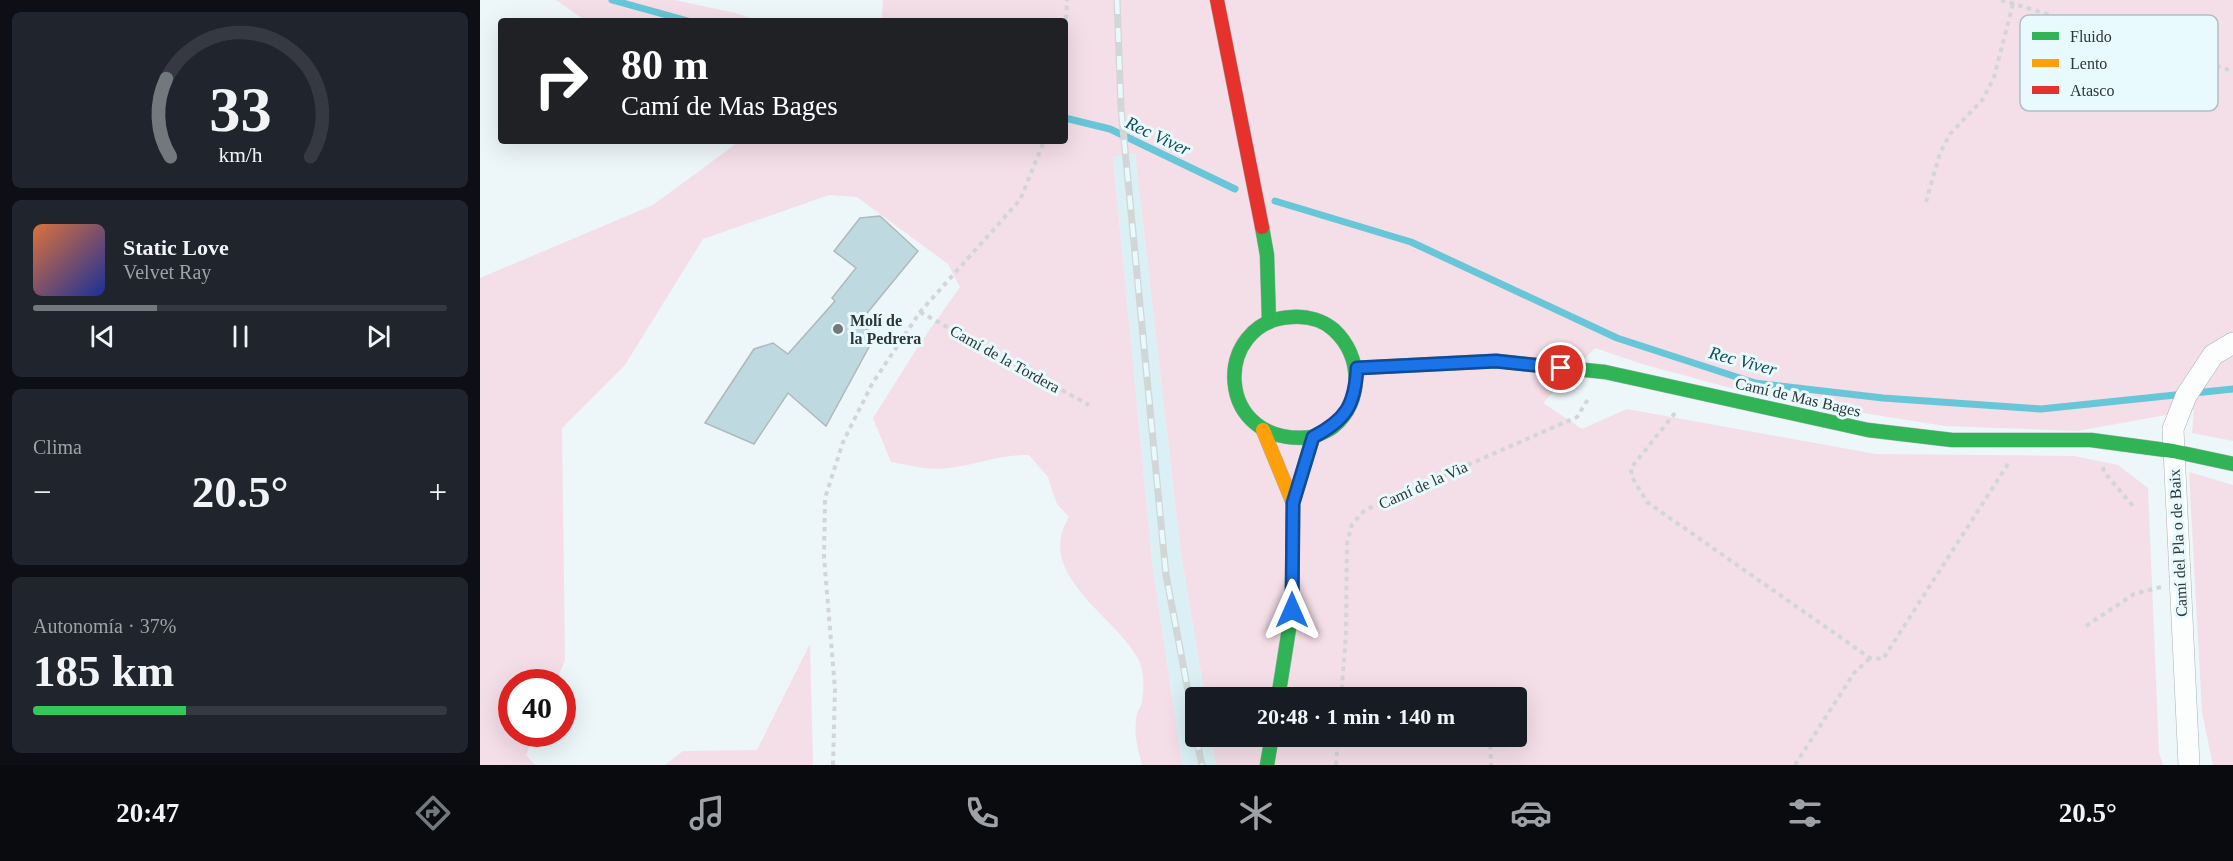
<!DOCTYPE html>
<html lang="es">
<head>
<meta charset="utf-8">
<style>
  body { margin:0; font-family:Georgia,serif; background:#20242c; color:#f1f3f6; height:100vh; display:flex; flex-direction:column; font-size:22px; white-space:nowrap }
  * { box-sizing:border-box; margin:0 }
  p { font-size:20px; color:#9ea1a6 }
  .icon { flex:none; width:33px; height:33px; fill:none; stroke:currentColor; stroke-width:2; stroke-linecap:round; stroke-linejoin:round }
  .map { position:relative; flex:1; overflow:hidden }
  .panel { display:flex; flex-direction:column; gap:12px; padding:12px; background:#0d0f14; width:480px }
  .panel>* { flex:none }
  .guide { position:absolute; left:18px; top:18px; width:570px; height:126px; border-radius:6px; box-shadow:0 6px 24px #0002; background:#202124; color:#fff; overflow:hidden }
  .speed { position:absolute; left:18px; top:669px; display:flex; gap:12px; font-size:30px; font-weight:700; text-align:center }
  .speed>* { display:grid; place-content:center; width:78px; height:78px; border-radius:50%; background:#171b24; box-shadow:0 6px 24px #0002; line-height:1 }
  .speed .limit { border:9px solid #d22; background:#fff; color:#111 }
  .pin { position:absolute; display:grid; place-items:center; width:51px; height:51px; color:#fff; margin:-26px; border:3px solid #fff; border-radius:50%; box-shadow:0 2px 6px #0007 }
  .me { position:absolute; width:66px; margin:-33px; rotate:0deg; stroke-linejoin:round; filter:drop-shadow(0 0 4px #0008) }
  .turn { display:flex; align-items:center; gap:21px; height:126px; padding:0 24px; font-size:27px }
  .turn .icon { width:78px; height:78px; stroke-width:2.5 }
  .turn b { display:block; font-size:42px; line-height:51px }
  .big { font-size:45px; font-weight:700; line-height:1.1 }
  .panel .tile { flex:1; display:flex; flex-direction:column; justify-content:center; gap:9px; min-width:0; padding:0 21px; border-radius:9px; background:#20242c }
  .panel .dial { align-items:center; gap:0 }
  .dial svg { height:156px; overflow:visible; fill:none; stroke:#363941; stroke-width:7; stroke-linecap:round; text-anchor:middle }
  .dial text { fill:#f1f3f6; stroke:none }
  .song { display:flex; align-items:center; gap:18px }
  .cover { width:72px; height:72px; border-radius:9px; background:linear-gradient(135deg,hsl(20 70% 55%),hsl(230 70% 35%)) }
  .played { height:6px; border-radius:3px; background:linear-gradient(90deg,#71797c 30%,#363941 30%) }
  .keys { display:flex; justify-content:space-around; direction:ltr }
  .heat { display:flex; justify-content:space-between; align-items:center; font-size:33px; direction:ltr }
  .charge { height:9px; border-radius:4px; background:linear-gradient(90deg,#34c759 37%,#363941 0) }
  .trip { position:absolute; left:705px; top:687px; width:342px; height:60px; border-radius:6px; background:#171b24; box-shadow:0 6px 24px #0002; font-weight:700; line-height:60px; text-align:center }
  .dock { display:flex; height:96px; justify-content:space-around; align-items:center; background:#090b0e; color:#9ea1a6 }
  .dock .icon { width:42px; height:42px }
  .dock .current { color:#71797c }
  .dock b { font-size:27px; color:#f1f3f6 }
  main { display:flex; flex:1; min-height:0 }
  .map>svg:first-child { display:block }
  .built { fill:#daf0f4 }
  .green { fill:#f4dee8 }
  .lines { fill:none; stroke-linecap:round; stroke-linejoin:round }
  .stream { stroke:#67c6d7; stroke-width:7 }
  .building { fill:#bed9e0; stroke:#b0b8bb; stroke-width:1.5 }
  .street-casing { stroke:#aab2b4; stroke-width:22 }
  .fast-casing { stroke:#aab2b4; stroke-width:15 }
  .slow-casing { stroke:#aab2b4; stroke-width:15 }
  .jam-casing { stroke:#aab2b4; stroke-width:15 }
  .path { stroke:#d2d6d8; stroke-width:4; stroke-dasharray:4.5 4.5; stroke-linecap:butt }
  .street { stroke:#fcfefe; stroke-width:21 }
  .fast { stroke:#30b455; stroke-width:14 }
  .slow { stroke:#ff9f0a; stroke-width:14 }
  .jam { stroke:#e5322d; stroke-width:14 }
  .rail-casing { stroke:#d3d6d6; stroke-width:7 }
  .rail { stroke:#e8fafe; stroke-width:4.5; stroke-dasharray:14; stroke-linecap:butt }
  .route-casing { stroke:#114b97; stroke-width:15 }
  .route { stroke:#1a73e8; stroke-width:10 }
  .poi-dot { fill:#71797c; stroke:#e8fafe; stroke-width:2 }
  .labels { text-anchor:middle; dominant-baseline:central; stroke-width:6; stroke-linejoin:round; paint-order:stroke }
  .poi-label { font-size:16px; font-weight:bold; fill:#2e3638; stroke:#e8fafe; text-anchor:start }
  .street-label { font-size:16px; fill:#2e3638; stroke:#e8fafe }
  .water-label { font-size:18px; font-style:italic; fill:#154b55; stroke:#e8fafe }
  .key { fill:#e8fafe; stroke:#b0bfc3; stroke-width:1.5 }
  .key-label { font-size:16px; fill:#2e3638 }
</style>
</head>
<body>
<main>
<section class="panel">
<div class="tile dial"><svg viewBox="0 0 100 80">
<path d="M14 69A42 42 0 1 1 86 69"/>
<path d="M14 69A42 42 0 0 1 12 29" stroke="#71797c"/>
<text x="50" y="56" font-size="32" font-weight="700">33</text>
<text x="50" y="72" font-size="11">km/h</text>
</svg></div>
<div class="tile">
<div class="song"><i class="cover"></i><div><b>Static Love</b><p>Velvet Ray</p></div></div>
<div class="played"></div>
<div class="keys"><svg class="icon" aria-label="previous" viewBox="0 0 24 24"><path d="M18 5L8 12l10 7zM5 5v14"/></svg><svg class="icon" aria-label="pause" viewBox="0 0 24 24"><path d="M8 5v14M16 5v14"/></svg><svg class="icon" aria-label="next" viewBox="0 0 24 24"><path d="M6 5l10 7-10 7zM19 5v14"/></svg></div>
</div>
<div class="tile"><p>Clima</p>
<div class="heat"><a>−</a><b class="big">20.5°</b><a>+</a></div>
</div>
<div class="tile"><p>Autonomía · 37%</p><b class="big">185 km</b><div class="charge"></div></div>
</section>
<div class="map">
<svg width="1753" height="765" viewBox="0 0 1753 765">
  <rect width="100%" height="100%" fill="#edf6f9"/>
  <path class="built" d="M655,153L701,553L725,697L716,698V736L731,737L736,765H702L672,562L633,156Z"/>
  <g class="green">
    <path d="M76,0H195L255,13L280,21H106Z"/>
    <path d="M403,0H1753V441L1712,433L1714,410L1597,431L1465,426L1288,398L1162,364L1115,348L1063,403L1102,429L1147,409L1396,454L1594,456L1638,465L1668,488L1679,753L1683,765H736L731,737L1036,736V698L725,697L701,553L655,153L633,157L672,562L702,765H662C658,751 654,734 656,720C656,714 660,708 662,702C664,688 665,670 657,657C633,614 554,574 589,517L577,504L568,477L549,455C518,454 489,468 457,469C442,469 425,464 411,462L393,418L441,342L480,287L468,264L377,197L349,195L223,239L145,365L82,428L85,660L76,682H32V734H55L46,755L55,765H0V278L173,205L257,143V141H585V21H382L402,18Z"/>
    <path d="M1709,472L1753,485V765H1733L1722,712Z"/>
    <path d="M330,644L333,765H185L203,751L277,750Z"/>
  </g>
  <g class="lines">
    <g class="stream">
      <path d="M132,0L208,21"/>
      <path d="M585,118L630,129L755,189"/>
      <path d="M795,201L931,242L1137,338L1275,383L1403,398L1561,409L1753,389"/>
    </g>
  </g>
  <path class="building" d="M400,216L438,251L379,323L395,336L346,426L308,393L274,444L225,423L274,349L293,343L308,354L355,301L352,298L376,268L354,251L380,218Z"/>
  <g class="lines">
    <defs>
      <path id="street" d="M1709,765L1693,429L1706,396L1733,355L1753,343"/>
      <g id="fast">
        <path d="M782,227L787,255L789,322"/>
        <path d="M877,368L1016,361L1125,372L1388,430L1472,440H1611L1693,451L1753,464"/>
        <path d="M798,698L812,610L813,503L833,437C840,434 848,431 853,427C884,402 882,356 854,330C843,320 827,316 812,317C732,320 732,449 833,437"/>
        <path d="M787,765L792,736"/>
      </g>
      <path id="slow" d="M783,430L813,503"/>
      <path id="jam" d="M737,0L782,227"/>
    </defs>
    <use href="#street" class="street-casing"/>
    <use href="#fast" class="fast-casing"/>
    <use href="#slow" class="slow-casing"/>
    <use href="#jam" class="jam-casing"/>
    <g class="path">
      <path d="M1521,0L1753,71"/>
      <path d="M585,37L587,0"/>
      <path d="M1446,202L1460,153L1470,134L1503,99L1514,77L1533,4"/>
      <path d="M440,312L609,405"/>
      <path d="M1195,413L1151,468L1152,477L1167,502L1390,658L1403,659L1528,464"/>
      <path d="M1623,467L1624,472L1654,507"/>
      <path d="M1606,626L1654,594L1681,587"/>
      <path d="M861,698L866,634L867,543L872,524L885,510L1097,417L1110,396"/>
      <path d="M1010,736L1011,765"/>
      <path d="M353,765L355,689L344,557L345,498L363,442L392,384L440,312L540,200L564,141"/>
      <path d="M856,765L858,736"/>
      <path d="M1315,765L1374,673L1390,658"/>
    </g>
    <use href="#street" class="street"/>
    <use href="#fast" class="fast"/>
    <use href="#slow" class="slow"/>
    <use href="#jam" class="jam"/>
    <defs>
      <g id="rail">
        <path d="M637,0L641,108L686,575L716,733"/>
        <path d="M716,736L722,765"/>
      </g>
    </defs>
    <use href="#rail" class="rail-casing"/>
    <use href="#rail" class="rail"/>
  </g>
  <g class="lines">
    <defs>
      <path id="route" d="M812,610L813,503L833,437C866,420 875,405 877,368L1016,361L1081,368"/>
    </defs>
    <use href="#route" class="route-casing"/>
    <use href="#route" class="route"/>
  </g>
  <circle class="poi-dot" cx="358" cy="329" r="6"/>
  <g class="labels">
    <g class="poi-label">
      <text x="370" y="320">Molí de<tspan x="370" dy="18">la Pedrera</tspan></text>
    </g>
    <g class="street-label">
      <text transform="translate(525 359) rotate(29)">Camí de la Tordera</text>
      <text transform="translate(1318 397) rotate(13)">Camí de Mas Bages</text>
      <text transform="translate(943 485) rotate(-24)">Camí de la Via</text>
      <text transform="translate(1698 543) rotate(-93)">Camí del Pla o de Baix</text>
    </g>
    <g class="water-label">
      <text transform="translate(678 136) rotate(25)">Rec Viver</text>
      <text transform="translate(1263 361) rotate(15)">Rec Viver</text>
    </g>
  </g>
  <rect x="1540" y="15" width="198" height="96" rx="9" class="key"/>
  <rect x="1552" y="32" width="27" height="8" fill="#30b455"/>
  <rect x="1552" y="59" width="27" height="8" fill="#ff9f0a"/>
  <rect x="1552" y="86" width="27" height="8" fill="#e5322d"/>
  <g class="key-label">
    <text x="1590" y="42">Fluido</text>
    <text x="1590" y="69">Lento</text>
    <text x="1590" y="96">Atasco</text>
  </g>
</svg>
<div class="speed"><div class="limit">40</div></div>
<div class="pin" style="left:1081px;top:368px;background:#d93025"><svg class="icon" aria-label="arrive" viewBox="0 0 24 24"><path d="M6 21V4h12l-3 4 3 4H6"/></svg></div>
<svg class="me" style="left:812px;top:610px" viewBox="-20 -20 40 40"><path d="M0-17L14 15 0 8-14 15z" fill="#1a73e8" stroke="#fff" stroke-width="4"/></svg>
<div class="trip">20:48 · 1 min · 140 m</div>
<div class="guide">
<div class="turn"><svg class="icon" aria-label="right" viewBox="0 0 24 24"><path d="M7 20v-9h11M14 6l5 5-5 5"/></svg><div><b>80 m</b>Camí de Mas Bages</div></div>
</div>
</div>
</main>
<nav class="dock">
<b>20:47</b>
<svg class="icon current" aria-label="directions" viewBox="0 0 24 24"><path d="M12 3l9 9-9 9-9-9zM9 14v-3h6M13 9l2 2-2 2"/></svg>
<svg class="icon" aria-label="music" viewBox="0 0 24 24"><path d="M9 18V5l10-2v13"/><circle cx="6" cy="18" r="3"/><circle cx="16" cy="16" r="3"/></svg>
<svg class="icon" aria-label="phone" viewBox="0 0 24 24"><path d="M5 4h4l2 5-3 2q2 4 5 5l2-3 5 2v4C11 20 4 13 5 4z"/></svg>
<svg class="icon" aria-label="climate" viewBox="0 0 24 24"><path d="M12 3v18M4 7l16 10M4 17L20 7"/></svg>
<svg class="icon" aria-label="car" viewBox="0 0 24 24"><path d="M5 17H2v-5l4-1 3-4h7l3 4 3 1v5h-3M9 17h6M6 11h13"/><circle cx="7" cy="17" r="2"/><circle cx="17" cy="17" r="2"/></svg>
<svg class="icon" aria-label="filters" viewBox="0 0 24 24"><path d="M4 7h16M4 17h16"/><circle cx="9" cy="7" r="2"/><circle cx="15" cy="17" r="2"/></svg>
<b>20.5°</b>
</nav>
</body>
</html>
